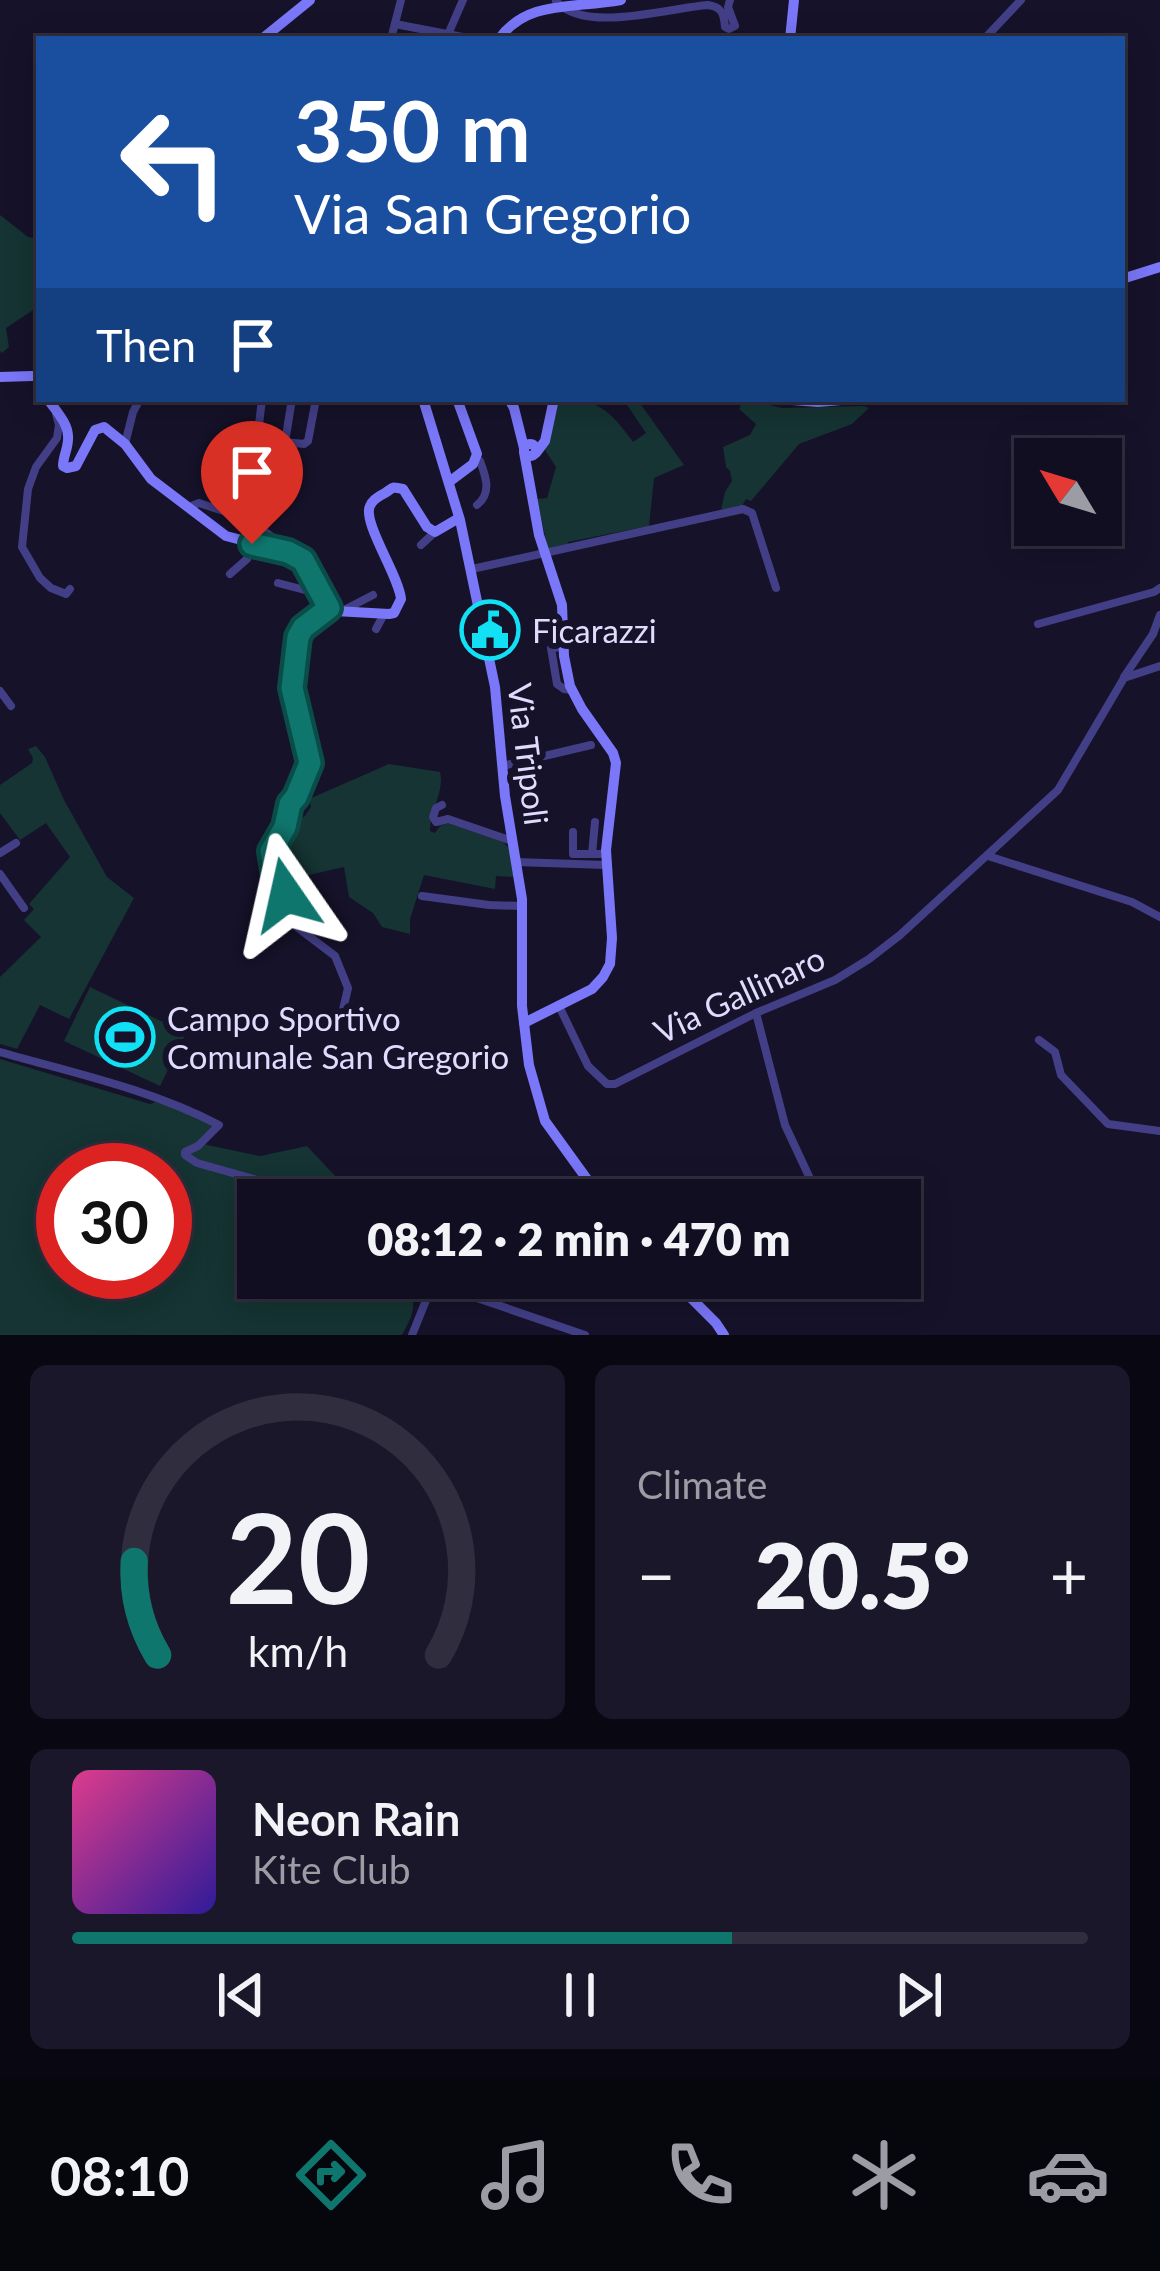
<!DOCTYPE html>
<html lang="en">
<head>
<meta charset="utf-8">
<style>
  body { margin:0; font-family:Lato,sans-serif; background:#191729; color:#f1f3f6; height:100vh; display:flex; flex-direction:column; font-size:45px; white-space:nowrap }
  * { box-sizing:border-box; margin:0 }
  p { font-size:39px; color:#9c9ca5 }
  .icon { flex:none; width:66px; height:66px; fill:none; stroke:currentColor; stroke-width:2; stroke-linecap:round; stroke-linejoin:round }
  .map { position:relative; height:1335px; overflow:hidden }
  .details { display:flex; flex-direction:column; gap:30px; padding:30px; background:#090812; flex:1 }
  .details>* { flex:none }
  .hud { position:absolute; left:36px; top:36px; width:1089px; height:366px; border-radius:0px; box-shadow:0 6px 30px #0003,0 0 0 3px #302e3e; background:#1a4fa0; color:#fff; overflow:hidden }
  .needle { width:78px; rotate:308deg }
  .fabs { position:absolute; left:1014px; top:438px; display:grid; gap:24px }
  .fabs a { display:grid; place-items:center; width:108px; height:108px; border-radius:0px; background:#100e20; box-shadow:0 6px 30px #0003,0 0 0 3px #302e3e; font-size:60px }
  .speed { position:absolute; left:36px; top:1143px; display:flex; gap:24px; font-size:60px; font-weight:700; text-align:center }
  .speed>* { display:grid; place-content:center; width:156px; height:156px; border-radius:50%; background:#100e20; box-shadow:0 6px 30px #0003,0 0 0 3px #302e3e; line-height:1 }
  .speed .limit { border:18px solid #d22; background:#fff; color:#111 }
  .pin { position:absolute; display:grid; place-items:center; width:102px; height:102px; color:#fff; margin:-123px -51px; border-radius:50% 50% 50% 0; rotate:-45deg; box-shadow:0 0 12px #0007 }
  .pin .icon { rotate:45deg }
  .me { position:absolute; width:132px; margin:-66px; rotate:349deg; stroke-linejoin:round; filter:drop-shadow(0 0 9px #0008) }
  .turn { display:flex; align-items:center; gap:42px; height:252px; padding:0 60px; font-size:54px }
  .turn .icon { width:156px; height:156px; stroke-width:2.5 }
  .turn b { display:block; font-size:84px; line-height:102px }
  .then { display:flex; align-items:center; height:114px; padding:0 60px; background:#0003; gap:24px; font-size:45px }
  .big { font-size:90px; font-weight:800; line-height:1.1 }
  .details .card { flex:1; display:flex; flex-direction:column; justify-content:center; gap:18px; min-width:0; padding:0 42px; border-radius:18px; background:#191729 }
  .details .dial { align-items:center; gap:0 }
  .dial svg { height:312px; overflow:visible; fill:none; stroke:#302e3e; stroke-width:7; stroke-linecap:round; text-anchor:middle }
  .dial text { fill:#f1f3f6; stroke:none }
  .song { display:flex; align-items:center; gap:36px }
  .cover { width:144px; height:144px; border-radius:18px; background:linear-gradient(135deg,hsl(330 70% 55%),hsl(250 70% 35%)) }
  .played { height:12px; border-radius:6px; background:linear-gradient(90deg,#0f766e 65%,#302e3e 65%) }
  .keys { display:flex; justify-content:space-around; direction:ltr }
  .heat { display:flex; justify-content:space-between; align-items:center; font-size:66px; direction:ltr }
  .details .tiles { flex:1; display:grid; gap:30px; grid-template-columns:1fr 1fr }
  .card:last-child { grid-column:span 2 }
  .trip { position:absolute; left:237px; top:1179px; width:684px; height:120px; border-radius:0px; background:#100e20; box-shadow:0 6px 30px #0003,0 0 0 3px #302e3e; font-weight:800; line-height:120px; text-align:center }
  .tab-bar { display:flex; height:192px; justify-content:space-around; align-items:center; background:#06060d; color:#9c9ca5 }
  .tab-bar .icon { width:84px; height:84px }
  .tab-bar .on { color:#0f766e }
  .tab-bar b { font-size:54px; color:#f1f3f6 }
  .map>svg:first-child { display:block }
  .green { fill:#153433; fill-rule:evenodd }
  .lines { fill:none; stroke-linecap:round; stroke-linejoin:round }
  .street { stroke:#423f87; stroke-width:8 }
  .secondary { stroke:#7a77f9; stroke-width:10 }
  .route-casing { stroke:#0a4d48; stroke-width:30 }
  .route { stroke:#0f766e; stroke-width:21 }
  .labels { text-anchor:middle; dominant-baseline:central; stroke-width:12; stroke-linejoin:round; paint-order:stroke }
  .poi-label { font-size:33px; fill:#e0dcfe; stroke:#16122a; text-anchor:start }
  .street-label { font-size:33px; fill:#e0dcfe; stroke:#16122a }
</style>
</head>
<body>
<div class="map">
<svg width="1160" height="1335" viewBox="0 0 1160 1335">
  <rect width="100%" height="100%" fill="#16122a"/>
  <g class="green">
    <path d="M0,215L28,237L39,239V306L6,328L9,347L2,353L0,351Z"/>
    <path d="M557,399C598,399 609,409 633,442L646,433L623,399H637L684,465L654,478L649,526L568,542L567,546L548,549L537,499L547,498L556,467L545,450Z"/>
    <path d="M744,399L782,408L864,406L869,408L852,424L799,444L751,501L746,499L742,506L721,510L725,492L732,481L730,471L726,467L723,447L750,435L756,424L739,409Z"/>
    <path d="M36,746L45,757L64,800L107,877L134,898L69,1019L40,1005L17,1049L0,1044V977L41,937L24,920L34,909L29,904L70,857L46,823L20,840L0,813V785L32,763L33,758L28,749Z"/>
    <path d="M389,764L440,772C445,791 430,809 430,831L435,833L440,826L447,823L503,842L510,849L515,877L496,876L495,889L424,875L410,919V934L382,927L373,913L349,897L344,867L278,882L274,849L291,819L304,817L311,807L309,799Z"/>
    <path d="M90,987L186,1033L160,1086L64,1041Z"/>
    <path d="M0,1059L150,1104L160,1100L215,1126L198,1143L260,1156L307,1146L338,1179L348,1200H258V1278H399C419,1301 416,1309 402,1335H0ZM63,1170H165V1272H63Z"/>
  </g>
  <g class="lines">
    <g class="street">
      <path d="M556,1C585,34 668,8 708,5C722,7 724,14 725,27L729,29L735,26L728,7L730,0"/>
      <path d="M395,24L473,39"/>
      <path d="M391,39L401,0"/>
      <path d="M446,39L463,0"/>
      <path d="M991,39L987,36L1021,0"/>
      <path d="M292,399L285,442L304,444L308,441L316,399"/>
      <path d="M56,414L59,425L57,438L36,467L28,489L22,547L40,578L51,588L66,594L70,589"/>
      <path d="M125,444L133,412L140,399"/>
      <path d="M475,459L480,461C486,477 492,493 477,505"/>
      <path d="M189,507L199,503L248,519L262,399"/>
      <path d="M248,519L280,543"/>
      <path d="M421,545L435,532"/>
      <path d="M472,569L743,509L752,513L776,588"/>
      <path d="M230,574L247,559L252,544"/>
      <path d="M278,583L320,594"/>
      <path d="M329,608L300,631L291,681L310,763L296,798L290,804L285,827L271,851L276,882L286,895L289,921L335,956L348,988L342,1014L344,1019L361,1030"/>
      <path d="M344,610L373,595"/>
      <path d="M1038,624L1154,592L1160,588"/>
      <path d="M376,629L384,614"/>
      <path d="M564,647L551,648L557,684L564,689L572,690"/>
      <path d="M1124,677L1153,634L1160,615"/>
      <path d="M0,691L11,706"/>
      <path d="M502,766L591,745"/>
      <path d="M442,805L436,808L433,817L436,822L448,819L512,841"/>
      <path d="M573,832V854H606"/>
      <path d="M0,853L16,843"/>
      <path d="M592,854L595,822"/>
      <path d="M988,856L1132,902L1160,917"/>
      <path d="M516,862L606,865"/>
      <path d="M0,874L24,908"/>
      <path d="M422,896L489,905L522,906"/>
      <path d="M559,1006L588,1066L607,1084H615L756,1013L835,980L869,959L900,935L1058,790L1124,678L1160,666"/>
      <path d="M756,1013L785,1125L820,1200"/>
      <path d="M1039,1040L1055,1052L1061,1075L1108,1124L1160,1131"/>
      <path d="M0,1052C74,1073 150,1089 219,1125L198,1146L185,1152V1155L197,1163L289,1189L308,1199"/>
      <path d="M431,1278L433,1283L585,1335"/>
      <path d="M787,1281L791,1278"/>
      <path d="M412,1335L433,1283"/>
    </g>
    <g class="secondary">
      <path d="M262,39L310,0"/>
      <path d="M499,39C527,0 571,9 621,0"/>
      <path d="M790,39L794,0"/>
      <path d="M1122,279L1160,267"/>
      <path d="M0,377L32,376"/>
      <path d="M48,399C55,410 68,423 68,436C69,447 63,456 63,466L67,468L76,466L95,430L104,427L125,444L151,479L226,536L288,552L303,560L329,608L335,611L389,614L394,613L401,599C399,576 362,522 370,506C372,500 379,496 385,493C396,486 390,487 403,489L427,527L435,532L459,518"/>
      <path d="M423,399L460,520L495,687L505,796L522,899V1006L529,1065L545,1121L602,1200"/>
      <path d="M509,399L514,408L524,448"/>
      <path d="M780,399L818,402L853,399"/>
      <circle cx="530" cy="450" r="6"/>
      <path d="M536,453L545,441L554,399"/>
      <path d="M449,482L473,464L477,454L457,399"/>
      <path d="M524,1023L592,989L603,977L610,964L612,938L606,850L616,763L613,753L582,709L570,686L564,656L562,605L539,535L524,452"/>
      <path d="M671,1278L716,1323L724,1335"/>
    </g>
  </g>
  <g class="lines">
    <defs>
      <path id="route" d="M252,544L288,552L303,560L329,608L303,628L298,637L292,688L310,763L296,797L290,804L285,827L271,851L276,882L286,895"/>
    </defs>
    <use href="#route" class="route-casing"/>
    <use href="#route" class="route"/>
  </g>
  <defs>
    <symbol id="civic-ring" viewBox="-11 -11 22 22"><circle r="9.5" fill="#16122a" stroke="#11e0f5" stroke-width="1.5"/><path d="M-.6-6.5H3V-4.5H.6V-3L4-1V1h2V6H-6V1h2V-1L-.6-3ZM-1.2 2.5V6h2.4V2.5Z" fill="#11e0f5"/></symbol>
    <symbol id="stadium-ring" viewBox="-11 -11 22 22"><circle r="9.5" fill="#16122a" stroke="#11e0f5" stroke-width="1.5"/><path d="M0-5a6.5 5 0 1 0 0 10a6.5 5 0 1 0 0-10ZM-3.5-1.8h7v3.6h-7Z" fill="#11e0f5"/></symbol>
  </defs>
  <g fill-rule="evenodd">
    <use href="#civic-ring" x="457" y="597" width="66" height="66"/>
    <use href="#stadium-ring" x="92" y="1004" width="66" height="66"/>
  </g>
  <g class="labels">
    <g class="poi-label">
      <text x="532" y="630">Ficarazzi</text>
      <text x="167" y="1018">Campo Sportivo<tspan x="167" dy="38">Comunale San Gregorio</tspan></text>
    </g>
    <g class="street-label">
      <text transform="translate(529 754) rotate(83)">Via Tripoli</text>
      <text transform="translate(739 994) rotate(-25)">Via Gallinaro</text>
    </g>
  </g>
</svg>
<div class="fabs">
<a><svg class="needle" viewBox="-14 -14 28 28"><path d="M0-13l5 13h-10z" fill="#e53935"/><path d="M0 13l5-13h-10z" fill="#9c9ca5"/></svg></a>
</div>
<div class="speed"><div class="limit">30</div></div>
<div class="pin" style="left:252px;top:544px;background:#d93025"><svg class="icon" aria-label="arrive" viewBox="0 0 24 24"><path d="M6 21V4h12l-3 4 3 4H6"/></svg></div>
<svg class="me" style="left:286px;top:895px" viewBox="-20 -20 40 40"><path d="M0-17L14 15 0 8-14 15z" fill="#0f766e" stroke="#fff" stroke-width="4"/></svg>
<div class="trip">08:12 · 2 min · 470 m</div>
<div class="hud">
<div class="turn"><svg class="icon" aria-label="left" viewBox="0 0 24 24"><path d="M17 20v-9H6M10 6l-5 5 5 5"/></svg><div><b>350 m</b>Via San Gregorio</div></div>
<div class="then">Then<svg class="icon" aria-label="arrive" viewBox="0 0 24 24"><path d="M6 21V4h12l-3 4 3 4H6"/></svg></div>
</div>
</div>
<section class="details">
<div class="tiles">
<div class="card dial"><svg viewBox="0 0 100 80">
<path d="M14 69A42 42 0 1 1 86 69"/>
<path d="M14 69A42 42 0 0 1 8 45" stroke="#0f766e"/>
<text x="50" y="56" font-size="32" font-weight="700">20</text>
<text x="50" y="72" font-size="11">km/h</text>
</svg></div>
<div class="card"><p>Climate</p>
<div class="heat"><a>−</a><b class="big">20.5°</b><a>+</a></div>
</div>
<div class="card">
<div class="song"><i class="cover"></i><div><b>Neon Rain</b><p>Kite Club</p></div></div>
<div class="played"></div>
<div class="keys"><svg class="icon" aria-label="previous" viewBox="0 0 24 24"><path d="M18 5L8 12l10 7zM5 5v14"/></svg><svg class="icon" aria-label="pause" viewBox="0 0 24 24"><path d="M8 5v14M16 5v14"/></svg><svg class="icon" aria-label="next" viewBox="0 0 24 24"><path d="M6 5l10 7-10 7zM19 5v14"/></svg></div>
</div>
</div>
</section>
<nav class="tab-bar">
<b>08:10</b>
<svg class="icon on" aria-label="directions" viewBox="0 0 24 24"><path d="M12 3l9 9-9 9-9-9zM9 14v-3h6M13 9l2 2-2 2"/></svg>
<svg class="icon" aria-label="music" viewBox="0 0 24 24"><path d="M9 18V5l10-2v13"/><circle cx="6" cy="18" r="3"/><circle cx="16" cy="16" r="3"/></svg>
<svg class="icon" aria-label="phone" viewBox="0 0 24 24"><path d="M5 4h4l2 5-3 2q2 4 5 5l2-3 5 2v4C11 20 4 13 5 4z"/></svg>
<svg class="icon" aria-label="climate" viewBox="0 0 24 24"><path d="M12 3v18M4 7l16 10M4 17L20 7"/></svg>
<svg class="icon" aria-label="car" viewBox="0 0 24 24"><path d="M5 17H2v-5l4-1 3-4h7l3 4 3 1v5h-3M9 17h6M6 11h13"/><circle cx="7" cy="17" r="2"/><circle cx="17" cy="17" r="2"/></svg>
</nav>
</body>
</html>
